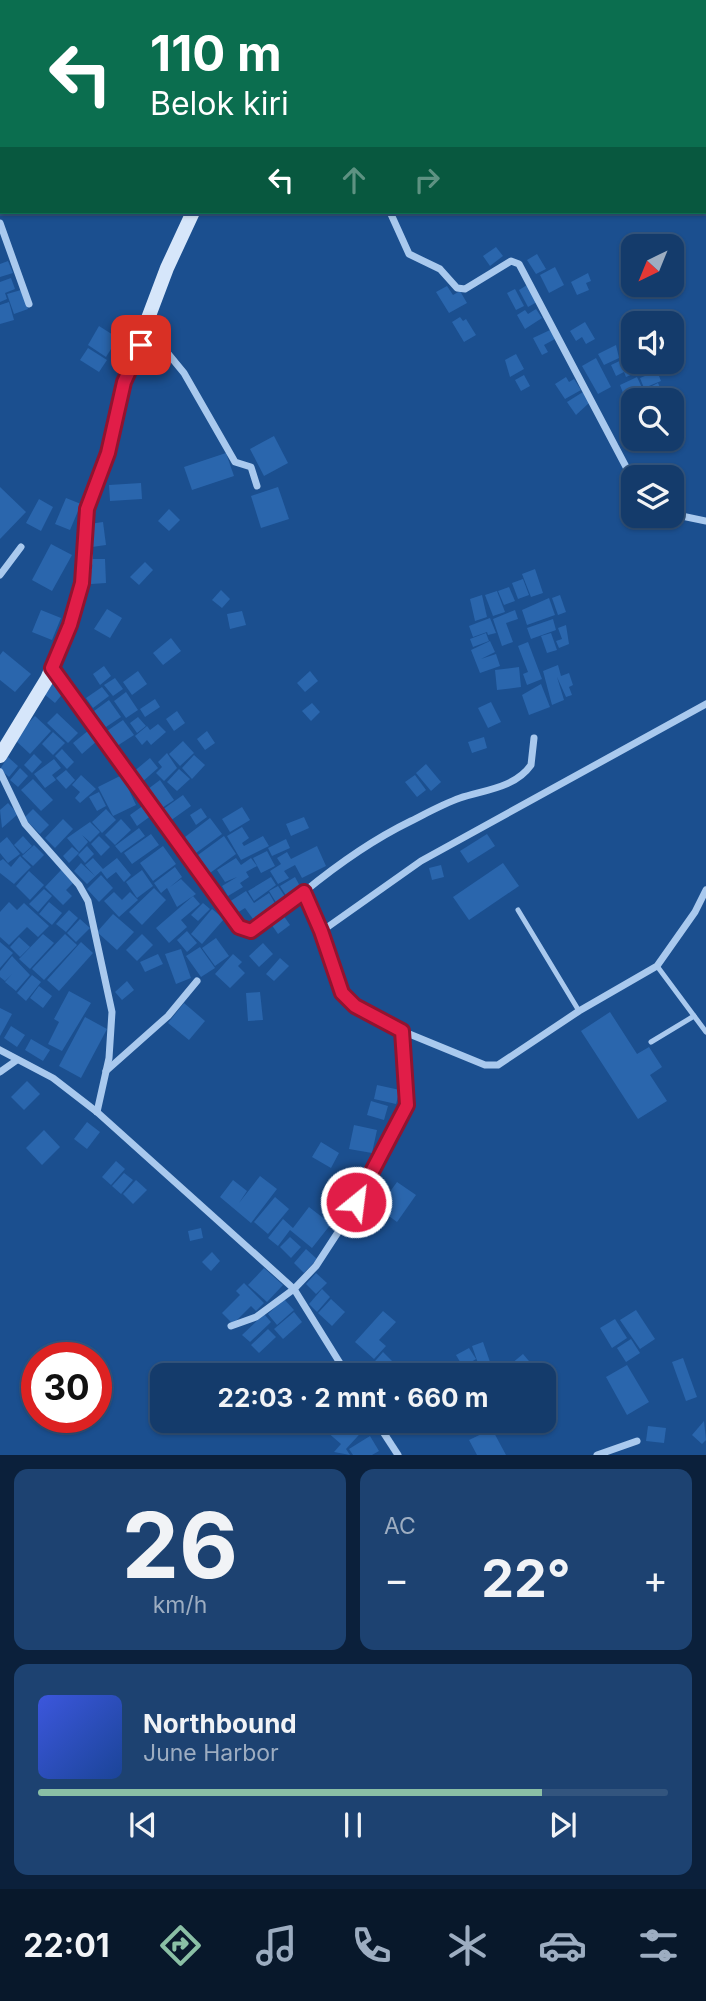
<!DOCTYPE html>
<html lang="id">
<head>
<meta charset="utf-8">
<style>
  body { margin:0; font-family:Inter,sans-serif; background:#1d4271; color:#f1f3f6; height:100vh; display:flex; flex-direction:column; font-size:26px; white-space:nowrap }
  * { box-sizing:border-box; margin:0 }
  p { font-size:23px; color:#9dadc1 }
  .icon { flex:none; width:38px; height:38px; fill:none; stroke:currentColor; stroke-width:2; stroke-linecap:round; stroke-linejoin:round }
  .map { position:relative; height:1455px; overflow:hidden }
  .drawer { display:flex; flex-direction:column; gap:14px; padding:14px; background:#0b203b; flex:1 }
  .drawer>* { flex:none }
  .hud { position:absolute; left:0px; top:0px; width:707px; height:214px; box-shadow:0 2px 5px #0004,0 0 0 2px #33557e; background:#0b6e4f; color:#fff; overflow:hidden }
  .needle { width:46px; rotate:223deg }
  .tools { position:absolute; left:621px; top:234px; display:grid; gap:14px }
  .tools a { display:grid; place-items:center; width:63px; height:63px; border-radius:14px; background:#143b6b; box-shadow:0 2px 5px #0004,0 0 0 2px #33557e; font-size:35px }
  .speed { position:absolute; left:21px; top:1342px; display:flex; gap:14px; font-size:35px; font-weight:700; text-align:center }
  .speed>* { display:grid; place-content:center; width:91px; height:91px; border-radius:50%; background:#143b6b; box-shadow:0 2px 5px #0004,0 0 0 2px #33557e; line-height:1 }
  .speed .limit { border:10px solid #d22; background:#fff; color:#111 }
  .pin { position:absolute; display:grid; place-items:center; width:60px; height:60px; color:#fff; margin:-30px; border-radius:14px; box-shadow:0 4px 10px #0006 }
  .me { position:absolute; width:77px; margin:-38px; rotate:29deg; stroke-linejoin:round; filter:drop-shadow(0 0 5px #0008) }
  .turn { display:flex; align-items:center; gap:24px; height:147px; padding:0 35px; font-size:32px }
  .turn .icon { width:91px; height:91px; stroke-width:2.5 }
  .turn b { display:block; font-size:49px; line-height:60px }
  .lanes { display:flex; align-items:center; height:66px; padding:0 35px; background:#0003; justify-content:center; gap:35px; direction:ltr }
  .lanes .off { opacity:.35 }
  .big { font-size:52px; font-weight:700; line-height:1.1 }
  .drawer .widget { flex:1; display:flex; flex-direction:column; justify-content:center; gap:10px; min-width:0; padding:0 24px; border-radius:14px; background:#1d4271 }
  .drawer .dial { align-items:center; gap:0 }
  .dial b { font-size:91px; line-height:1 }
  .song { display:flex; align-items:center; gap:21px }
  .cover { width:84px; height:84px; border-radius:10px; background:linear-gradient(135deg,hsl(230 70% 55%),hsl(220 70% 35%)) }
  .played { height:7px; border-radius:4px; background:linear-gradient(90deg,#8abfa5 80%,#33557e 80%) }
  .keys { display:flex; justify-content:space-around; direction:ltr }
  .heat { display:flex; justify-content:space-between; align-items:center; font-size:38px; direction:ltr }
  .drawer .tiles { flex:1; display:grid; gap:14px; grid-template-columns:1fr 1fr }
  .widget:last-child { grid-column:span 2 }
  .trip { position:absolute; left:150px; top:1363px; width:406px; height:70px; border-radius:14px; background:#143b6b; box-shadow:0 2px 5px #0004,0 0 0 2px #33557e; font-weight:700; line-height:70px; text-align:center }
  .dock { display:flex; height:112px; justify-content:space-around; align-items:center; background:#08182b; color:#9dadc1 }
  .dock .icon { width:49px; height:49px }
  .dock .on { color:#8abfa5 }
  .dock b { font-size:32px; color:#f1f3f6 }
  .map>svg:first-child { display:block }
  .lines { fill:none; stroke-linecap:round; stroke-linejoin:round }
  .river { stroke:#123a6d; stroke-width:19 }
  .building { fill:#2a66ad }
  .lane { stroke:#a9c9ee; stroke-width:5 }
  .street { stroke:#a9c9ee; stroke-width:7 }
  .secondary { stroke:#d6e6fa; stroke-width:14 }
  .route-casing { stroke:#92132f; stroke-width:18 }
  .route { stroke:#e11d48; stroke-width:12 }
</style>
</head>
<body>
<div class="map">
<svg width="706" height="1455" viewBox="0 0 706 1455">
  <rect width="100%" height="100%" fill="#1b4f8f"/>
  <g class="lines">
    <g class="river">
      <path d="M652,0L653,2"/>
      <path d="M705,101L706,102"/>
    </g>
  </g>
  <g class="building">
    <path d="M496,247L503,256L490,266L483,256Z"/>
    <path d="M537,254L546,269L536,274L527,260Z"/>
    <path d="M8,261L13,273L0,277V264Z"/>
    <path d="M555,267L564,285L549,293L540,275Z"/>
    <path d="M588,273L591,281L586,283L589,290L577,295L571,282Z"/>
    <path d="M11,278L15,289L5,293L7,299L0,302V282Z"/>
    <path d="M527,285L537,302L528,307L519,290Z"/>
    <path d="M447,286L453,295L460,291L467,303L449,313L436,292Z"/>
    <path d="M515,289L524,306L516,310L507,293Z"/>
    <path d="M21,290L28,309L14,314L7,294Z"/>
    <path d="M9,302L14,320L0,324V305Z"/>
    <path d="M536,309L542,318L525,329L517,315L525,310L528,314Z"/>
    <path d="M460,317L463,321L466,319L476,335L464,342L452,322Z"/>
    <path d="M585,322L595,339L586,344L582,337L576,341L570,331Z"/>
    <path d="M99,326L118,338L106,357L88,345Z"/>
    <path d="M550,330L555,339L544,345L548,352L542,355L533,338Z"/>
    <path d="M616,345L619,358L604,365L598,354Z"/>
    <path d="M88,348L107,360L99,372L80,360Z"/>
    <path d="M516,354L524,369L510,377L505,360Z"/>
    <path d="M596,358L611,387L598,394L582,366Z"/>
    <path d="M626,358L633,374L626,377L624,372L616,376L611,365Z"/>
    <path d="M657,371L661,381L644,388L640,378Z"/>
    <path d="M524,375L530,386L521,391L515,380Z"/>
    <path d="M566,377L569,382L574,379L581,390L565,399L555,384Z"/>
    <path d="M637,377L643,390L625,398L620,385Z"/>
    <path d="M658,383L665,398L651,401L646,389Z"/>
    <path d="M583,392L589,403L576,415L567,402Z"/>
    <path d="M274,436L288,463L264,476L250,449Z"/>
    <path d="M226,453L234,476L192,490L184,467Z"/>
    <path d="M141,483L142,499L110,501L109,485Z"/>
    <path d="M0,487L26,512L0,539Z"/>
    <path d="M278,487L289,519L261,528L251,496Z"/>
    <path d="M66,498L81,504L70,530L55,524Z"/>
    <path d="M39,499L53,507L41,531L26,523Z"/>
    <path d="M169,509L180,520L169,531L158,521Z"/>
    <path d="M103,522L106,545L92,547L89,524Z"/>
    <path d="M51,544L72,555L52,591L32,580Z"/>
    <path d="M91,559H105L106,583L91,584Z"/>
    <path d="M145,562L153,570L139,585L130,577Z"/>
    <path d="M535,569L543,593L531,597L522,574Z"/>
    <path d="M523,579L529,595L518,599L512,583Z"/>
    <path d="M509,587L515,601L504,605L498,591Z"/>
    <path d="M221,590L230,599L222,608L212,600Z"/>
    <path d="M497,591L505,612L493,616L485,595Z"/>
    <path d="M482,595L487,617L475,621L470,599Z"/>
    <path d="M560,595L566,612L558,615L552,598Z"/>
    <path d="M549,598L555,615L527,625L522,610Z"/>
    <path d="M107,609L122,618L110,638L94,629Z"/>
    <path d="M41,610L61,618L52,640L32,632Z"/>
    <path d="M515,610L518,619L506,623L513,642L502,646L493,619Z"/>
    <path d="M242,611L246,625L230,629L227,614Z"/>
    <path d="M490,618L496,633L488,635L487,632L473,637L469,626Z"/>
    <path d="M553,619L556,630L531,639L527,628Z"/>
    <path d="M566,625L569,644L559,648L556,641L562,639L558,628Z"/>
    <path d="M486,633L489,641L473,647L470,639Z"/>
    <path d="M551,633L557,650L547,653L541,636Z"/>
    <path d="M171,638L181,651L163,665L153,653Z"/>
    <path d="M490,641L495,652L481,659L496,654L500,666L480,673L471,650Z"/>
    <path d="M528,642L542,679L527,685L523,674L528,672L518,646Z"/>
    <path d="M3,651L31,674L15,692L0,680V655Z"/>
    <path d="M558,665L561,676L569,673L573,685L569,687L572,695L566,697L557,677L564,700L552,705L543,671Z"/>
    <path d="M104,666L111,676L100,685L93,674Z"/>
    <path d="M519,667L521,687L497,690L495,670Z"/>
    <path d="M138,671L147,684L132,695L123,682Z"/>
    <path d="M310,671L318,681L305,692L297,683Z"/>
    <path d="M115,678L123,689L113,696L104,685Z"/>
    <path d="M53,681L65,691L55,703L43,693Z"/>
    <path d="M541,684L550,707L529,715L522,695Z"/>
    <path d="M102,687L109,696L93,708L86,698Z"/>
    <path d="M126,692L138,710L126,718L114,701Z"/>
    <path d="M155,699L160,707L145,717L140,709Z"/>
    <path d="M109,700L121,717L106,727L94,711Z"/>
    <path d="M491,702L501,722L488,728L478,708Z"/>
    <path d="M312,703L320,712L311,721L302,711Z"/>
    <path d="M177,711L185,723L174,731L166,719Z"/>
    <path d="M57,713L78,733L68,743L47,723Z"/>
    <path d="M35,716L51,731L30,754L14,739Z"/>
    <path d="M138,717L146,726L137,733L130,723Z"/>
    <path d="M123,720L134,735L117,746L107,731Z"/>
    <path d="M158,724L166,732L151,745L147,740L142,745L135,736L147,726L150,730Z"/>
    <path d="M89,730L98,740L82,754L73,743Z"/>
    <path d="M207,731L215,743L205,750L197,739Z"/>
    <path d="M53,732L65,743L53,755L42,744Z"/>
    <path d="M484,737L487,748L472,753L468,742Z"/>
    <path d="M183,741L194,753L180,766L169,754Z"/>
    <path d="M62,749L74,762L67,769L55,756Z"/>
    <path d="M167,753L177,768L164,781L156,773L162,767L158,762Z"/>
    <path d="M34,754L42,762L32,773L24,765Z"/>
    <path d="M194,755L205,765L192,779L182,768Z"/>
    <path d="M8,757L18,766L9,777L0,769Z"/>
    <path d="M150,758L158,768L141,783L132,773Z"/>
    <path d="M54,759L61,768L52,775L56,780L45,788L34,774Z"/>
    <path d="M426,764L441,782L431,791L416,773Z"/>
    <path d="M20,768L28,776L18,787L10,780Z"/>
    <path d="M179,769L190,779L177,791L167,782Z"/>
    <path d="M66,770L75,780L66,789L56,778Z"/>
    <path d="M81,775L96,789L80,803L75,798L80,792L72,785Z"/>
    <path d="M122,775L136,805L113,816L98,787Z"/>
    <path d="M415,775L426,790L417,797L405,782Z"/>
    <path d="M33,779L53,800L41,811L21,790Z"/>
    <path d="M160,780L174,800L162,808L148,789Z"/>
    <path d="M99,792L106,806L97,811L89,797Z"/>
    <path d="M183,795L191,806L170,821L162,810Z"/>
    <path d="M8,803L18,814L2,828L0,810Z"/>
    <path d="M144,805L152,815L137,826L130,815Z"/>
    <path d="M242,807L250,820L230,832L222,819Z"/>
    <path d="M201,808L207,817L196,825L190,815Z"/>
    <path d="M33,809L49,825L40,834L24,818Z"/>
    <path d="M106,809L116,820L102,833L92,822Z"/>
    <path d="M304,817L309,828L291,836L286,824Z"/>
    <path d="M210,818L222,834L196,853L185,837Z"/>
    <path d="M63,819L73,829L55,848L45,838Z"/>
    <path d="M121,819L131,830L115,845L105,835Z"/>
    <path d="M90,822L100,832L90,842L82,835L88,842L79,852L67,838Z"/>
    <path d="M242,827L249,838L242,843L244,846L263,836L269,846L241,860L227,836Z"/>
    <path d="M139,828L145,836L121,853L115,846Z"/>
    <path d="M151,834L159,845L132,864L124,853Z"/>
    <path d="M487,834L495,846L468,863L460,851Z"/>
    <path d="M23,836L32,846L23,854L14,845Z"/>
    <path d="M99,836L110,847L101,856L91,844Z"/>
    <path d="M224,836L236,854L210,873L198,855Z"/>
    <path d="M7,837L20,854L8,863L0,853V843Z"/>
    <path d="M286,839L290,848L272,856L268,848Z"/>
    <path d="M34,845L44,855L33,866L22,856Z"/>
    <path d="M87,846L94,854L85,863L78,855Z"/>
    <path d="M163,846L176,864L153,881L140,863Z"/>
    <path d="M317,846L326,866L302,878L295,865L284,871L289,878L278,884L270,871L281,864L277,858L287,852L291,859Z"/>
    <path d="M72,847L79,853L69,863L63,856Z"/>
    <path d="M267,851L275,866L261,873L253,858Z"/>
    <path d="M20,856L31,867L14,884L0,873V861L3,859L11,867Z"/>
    <path d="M93,858L103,869L117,858L131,875L124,882L116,872L107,879L101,871L87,884L74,871L81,863L95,876L85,865Z"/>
    <path d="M236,858L241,865L251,858L257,866L246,872L249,877L240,883L243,887L228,896L222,886L237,877L225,882L217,870Z"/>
    <path d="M503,863L519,886L469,920L453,897Z"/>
    <path d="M441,865L444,877L432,880L429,868Z"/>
    <path d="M175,867L182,877L170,887L181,879L196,894L177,907L167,888L161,893L154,883Z"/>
    <path d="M62,869L75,881L66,890L72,896L63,905L45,887Z"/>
    <path d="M142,870L153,886L137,898L126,882Z"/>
    <path d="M29,871L44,885L30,900L16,886Z"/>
    <path d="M101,875L113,888L99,902L87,889Z"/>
    <path d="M271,877L276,885L254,901L248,891Z"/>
    <path d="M295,877L301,888L287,897L280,886Z"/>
    <path d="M278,886L286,898L277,904L269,891Z"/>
    <path d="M154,888L166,900L142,925L129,912Z"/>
    <path d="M44,889L52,896L38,912L29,904Z"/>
    <path d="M246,891L254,903L269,893L276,905L253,919L245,908L237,913L229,902Z"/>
    <path d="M114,892L122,900L130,892L138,900L119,917L104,901Z"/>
    <path d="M193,896L200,904L181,920L187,927L169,943L156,928Z"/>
    <path d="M9,902L17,910L24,903L49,926L38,937L27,927L9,945L0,937V912Z"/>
    <path d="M49,902L62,913L52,925L39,914Z"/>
    <path d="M203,903L210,909L198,921L191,915Z"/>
    <path d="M212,909L224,919L202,944L191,934Z"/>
    <path d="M69,910L78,918L66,932L56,924Z"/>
    <path d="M281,912L290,925L278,934L269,921Z"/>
    <path d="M113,914L134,932L117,950L97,932Z"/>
    <path d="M80,919L90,928L76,942L67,933Z"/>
    <path d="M187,931L197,943L187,952L177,940Z"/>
    <path d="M43,934L54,943L30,969L19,959Z"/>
    <path d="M65,934L77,945L44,980L32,969Z"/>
    <path d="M142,934L153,945L137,961L126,950Z"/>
    <path d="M19,937L30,947L20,957L10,947Z"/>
    <path d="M216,938L229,956L215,966L202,948Z"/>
    <path d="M0,942L13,953L0,968Z"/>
    <path d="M81,942L93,953L59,991L47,980Z"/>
    <path d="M263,943L273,954L259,967L249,956Z"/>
    <path d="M200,947L215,968L201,977L186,956Z"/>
    <path d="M181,949L191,978L176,984L165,954Z"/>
    <path d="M158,954L163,964L145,972L140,962Z"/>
    <path d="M233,954L242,962L238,966L245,973L230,988L215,974Z"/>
    <path d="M12,956L30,975L16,991L5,982L12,974L5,981L0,977V971Z"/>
    <path d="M280,958L289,966L274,981L266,974Z"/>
    <path d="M32,975L41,982L26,1001L17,993Z"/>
    <path d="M127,981L134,990L122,1000L115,992Z"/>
    <path d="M39,986L52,996L43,1008L30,998Z"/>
    <path d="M69,991L91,1003L62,1051L48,1044L59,1022L54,1019Z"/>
    <path d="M260,992L263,1020L248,1021L246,993Z"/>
    <path d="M184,1003L205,1021L189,1040L168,1023Z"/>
    <path d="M0,1008L12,1014L0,1036Z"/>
    <path d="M610,1012L637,1054L649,1047L662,1067L650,1075L667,1101L638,1119L581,1031Z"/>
    <path d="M85,1017L107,1029L81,1078L59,1066Z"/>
    <path d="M11,1026L25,1035L17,1047L4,1038Z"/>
    <path d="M31,1039L50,1050L43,1061L25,1050Z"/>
    <path d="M27,1081L40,1094L24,1110L11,1097Z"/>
    <path d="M377,1085L400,1090L396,1104L374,1099Z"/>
    <path d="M371,1101L388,1106L384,1120L367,1115Z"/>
    <path d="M87,1122L100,1132L87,1149L74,1139Z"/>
    <path d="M354,1125L377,1130L372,1153L349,1149Z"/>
    <path d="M44,1130L60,1147L42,1165L26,1148Z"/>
    <path d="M321,1142L339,1153L331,1168L312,1157Z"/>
    <path d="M116,1161L125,1169L111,1185L102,1177Z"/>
    <path d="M124,1173L133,1180L121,1194L112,1186Z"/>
    <path d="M260,1176L277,1189L251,1223L220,1197L233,1180L247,1191L239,1203Z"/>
    <path d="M136,1180L147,1190L133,1204L123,1194Z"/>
    <path d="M397,1182L416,1195L397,1222L378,1208Z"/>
    <path d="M275,1197L289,1209L268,1234L254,1222Z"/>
    <path d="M309,1207L331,1224L312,1248L290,1230L278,1246L268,1238L283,1219L293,1228Z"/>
    <path d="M201,1228L203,1238L190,1241L188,1231Z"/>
    <path d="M290,1237L301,1247L291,1258L280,1247Z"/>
    <path d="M306,1249L317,1259L304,1273L294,1263Z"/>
    <path d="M212,1252L220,1261L211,1271L202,1262Z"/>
    <path d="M264,1268L283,1285L267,1302L248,1285Z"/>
    <path d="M316,1273L327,1283L316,1294L306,1284Z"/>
    <path d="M244,1283L264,1303L256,1311L251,1306L233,1324L222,1313L240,1295L236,1291Z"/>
    <path d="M322,1289L330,1297L317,1312L309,1304Z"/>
    <path d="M284,1299L294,1310L277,1325L268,1314Z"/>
    <path d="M331,1299L345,1312L332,1326L318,1313Z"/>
    <path d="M636,1310L655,1339L640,1349L620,1320Z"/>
    <path d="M383,1311L396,1322L379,1340L386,1346L374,1359L355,1342Z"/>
    <path d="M294,1312L302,1322L283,1339L274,1329Z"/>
    <path d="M264,1314L271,1322L250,1342L242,1335Z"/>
    <path d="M615,1319L627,1338L612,1348L600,1328Z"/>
    <path d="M268,1329L276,1337L259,1353L251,1345Z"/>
    <path d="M631,1339L640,1353L626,1362L617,1348Z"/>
    <path d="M483,1342L490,1362L479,1366L472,1346Z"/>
    <path d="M469,1348L476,1359L463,1367L456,1355Z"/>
    <path d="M383,1352L394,1363L383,1376H362Z"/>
    <path d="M523,1354L540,1374L538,1376H520L511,1364Z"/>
    <path d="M683,1358L697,1397L686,1401L672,1362Z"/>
    <path d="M627,1365L649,1402L627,1415L606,1377Z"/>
    <path d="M336,1421H364L368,1425L346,1449L350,1455L334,1452L341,1444L326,1431Z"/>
    <path d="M704,1421L706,1440L702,1444L692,1435Z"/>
    <path d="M648,1426L666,1428L664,1443L646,1441Z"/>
    <path d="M492,1429L506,1455H477L469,1440Z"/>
    <path d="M370,1436L379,1451L372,1455H353L349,1449Z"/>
  </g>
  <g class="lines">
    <g class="lane">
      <path d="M518,910L579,1011"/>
      <path d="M657,966L706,1032"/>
      <path d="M651,1042L694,1016"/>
    </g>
    <g class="street">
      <path d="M390,212L409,254L440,269L457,288L465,289L511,261L519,264L634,482"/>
      <path d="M0,223L29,304"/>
      <path d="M147,328L184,373L235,462L251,467L257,486"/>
      <path d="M672,514L706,521"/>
      <path d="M0,575L21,547"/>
      <path d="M52,668L239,927L252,931L304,892L322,931L421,861L706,704"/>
      <path d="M0,772L25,824L79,885L88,901L112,1012L109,1058L97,1112"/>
      <path d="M304,892C338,864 372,840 411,821C427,813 443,804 460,798C484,790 515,788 531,765L534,738"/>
      <path d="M322,931L342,993L355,1006L402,1031L485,1065H498L579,1011L657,966L695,912L706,890"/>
      <path d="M0,1050L53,1078L97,1112L294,1289L348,1376"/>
      <path d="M106,1071L168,1016L197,981"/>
      <path d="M0,1072L17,1060"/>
      <path d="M231,1326L256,1317L294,1289L316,1266L344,1223L407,1105L402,1031"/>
      <path d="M376,1421L398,1455"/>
      <path d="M597,1455L637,1441"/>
    </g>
    <g class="secondary">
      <path d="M307,0V2"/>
      <path d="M0,756L47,679L70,625L85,566L87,509L108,453L124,382L167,268L193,212"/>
    </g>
  </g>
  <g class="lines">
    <defs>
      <path id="route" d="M141,345L124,382L108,453L87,509L82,583L70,625L52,668L239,927L251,931L304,892L321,931L342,993L355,1006L402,1031L407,1105L356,1202"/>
    </defs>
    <use href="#route" class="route-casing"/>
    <use href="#route" class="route"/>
  </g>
</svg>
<div class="tools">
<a><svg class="needle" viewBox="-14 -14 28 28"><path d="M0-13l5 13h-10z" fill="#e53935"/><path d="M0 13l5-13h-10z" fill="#9dadc1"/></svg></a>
<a><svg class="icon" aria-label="sound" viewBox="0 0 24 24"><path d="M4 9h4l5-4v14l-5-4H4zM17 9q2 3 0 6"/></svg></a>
<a><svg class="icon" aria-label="search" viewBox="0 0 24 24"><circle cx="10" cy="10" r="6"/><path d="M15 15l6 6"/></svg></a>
<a><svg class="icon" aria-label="layers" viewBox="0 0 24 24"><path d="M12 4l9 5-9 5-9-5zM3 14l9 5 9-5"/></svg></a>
</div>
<div class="speed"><div class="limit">30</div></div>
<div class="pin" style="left:141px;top:345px;background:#d93025"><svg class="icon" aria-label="arrive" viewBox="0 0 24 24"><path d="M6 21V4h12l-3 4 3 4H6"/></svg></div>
<svg class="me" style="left:356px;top:1202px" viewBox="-20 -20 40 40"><circle r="17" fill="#e11d48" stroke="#fff" stroke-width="3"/><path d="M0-11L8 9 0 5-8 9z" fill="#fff"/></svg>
<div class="trip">22:03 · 2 mnt · 660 m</div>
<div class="hud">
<div class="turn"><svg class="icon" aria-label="left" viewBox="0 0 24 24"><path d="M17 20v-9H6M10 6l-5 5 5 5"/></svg><div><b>110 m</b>Belok kiri</div></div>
<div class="lanes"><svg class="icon" aria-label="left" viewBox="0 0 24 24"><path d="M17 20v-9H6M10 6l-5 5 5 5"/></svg><svg class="icon off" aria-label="ahead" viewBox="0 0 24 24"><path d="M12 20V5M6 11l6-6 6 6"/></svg><svg class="icon off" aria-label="right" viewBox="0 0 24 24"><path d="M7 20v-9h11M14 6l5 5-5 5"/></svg></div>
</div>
</div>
<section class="drawer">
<div class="tiles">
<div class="widget dial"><b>26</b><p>km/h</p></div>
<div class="widget"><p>AC</p>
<div class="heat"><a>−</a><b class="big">22°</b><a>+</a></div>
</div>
<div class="widget">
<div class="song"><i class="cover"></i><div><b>Northbound</b><p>June Harbor</p></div></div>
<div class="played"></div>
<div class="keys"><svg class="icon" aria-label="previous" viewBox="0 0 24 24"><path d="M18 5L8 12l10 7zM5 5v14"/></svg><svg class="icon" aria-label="pause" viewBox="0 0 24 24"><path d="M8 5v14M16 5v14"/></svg><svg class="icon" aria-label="next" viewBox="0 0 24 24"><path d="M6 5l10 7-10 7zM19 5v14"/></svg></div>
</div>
</div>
</section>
<nav class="dock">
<b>22:01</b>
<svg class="icon on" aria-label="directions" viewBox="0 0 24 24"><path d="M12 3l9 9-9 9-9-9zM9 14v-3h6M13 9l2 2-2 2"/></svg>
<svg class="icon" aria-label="music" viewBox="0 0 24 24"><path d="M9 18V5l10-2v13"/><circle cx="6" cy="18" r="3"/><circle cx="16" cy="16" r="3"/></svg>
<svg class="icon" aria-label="phone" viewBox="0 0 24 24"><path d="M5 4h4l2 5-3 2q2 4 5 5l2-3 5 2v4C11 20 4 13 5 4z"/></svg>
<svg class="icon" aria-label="climate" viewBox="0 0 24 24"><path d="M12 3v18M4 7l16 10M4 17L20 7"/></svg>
<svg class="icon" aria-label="car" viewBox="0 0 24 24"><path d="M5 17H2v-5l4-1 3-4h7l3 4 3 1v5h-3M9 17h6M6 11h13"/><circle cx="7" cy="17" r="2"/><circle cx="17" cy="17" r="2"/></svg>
<svg class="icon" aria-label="filters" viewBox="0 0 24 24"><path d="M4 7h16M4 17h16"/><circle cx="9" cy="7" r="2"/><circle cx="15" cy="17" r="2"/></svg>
</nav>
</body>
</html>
